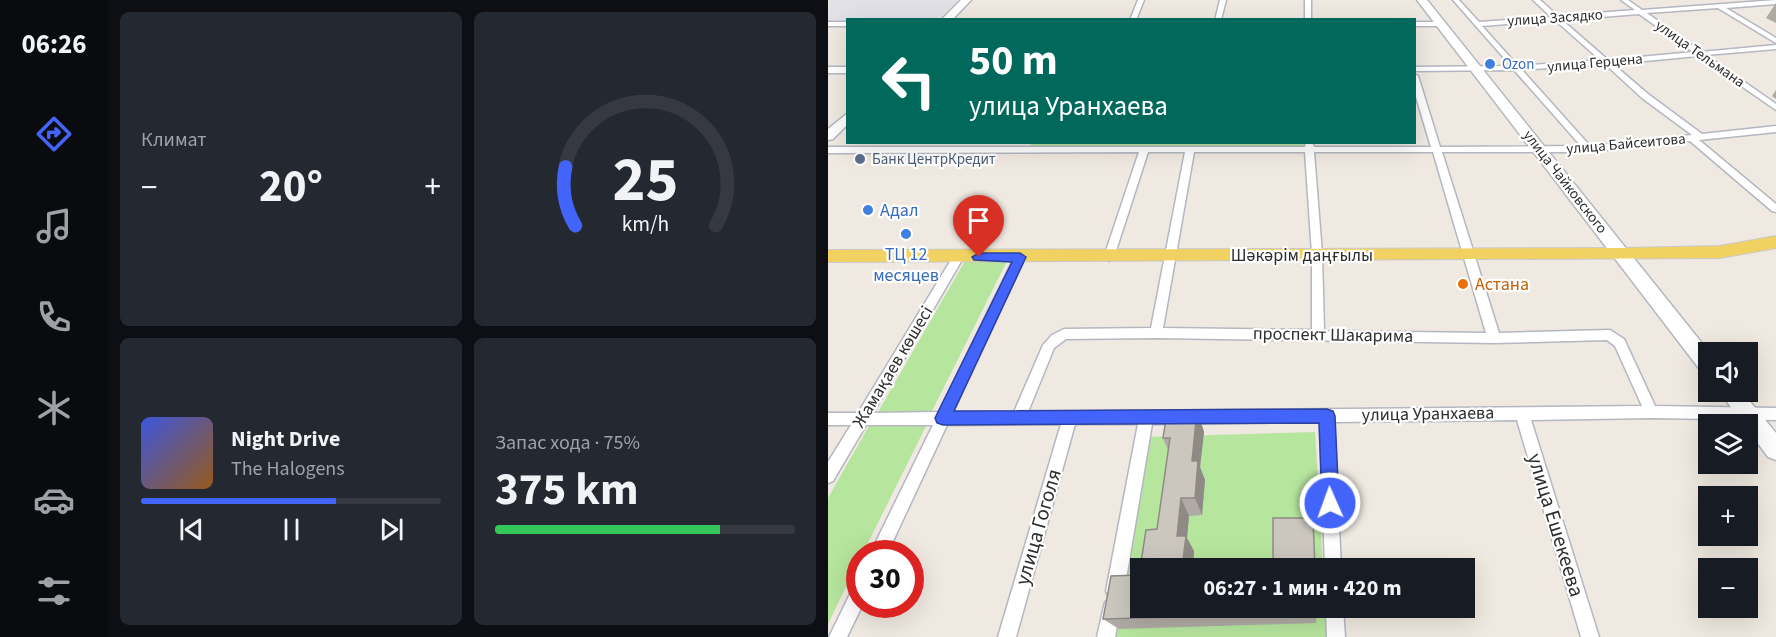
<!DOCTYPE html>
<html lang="ru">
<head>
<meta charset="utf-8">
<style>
  body { margin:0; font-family:"Source Sans 3",sans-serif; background:#242831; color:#f1f3f6; height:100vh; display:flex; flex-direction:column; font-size:22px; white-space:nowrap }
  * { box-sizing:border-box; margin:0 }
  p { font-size:20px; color:#9ea1a6 }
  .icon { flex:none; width:33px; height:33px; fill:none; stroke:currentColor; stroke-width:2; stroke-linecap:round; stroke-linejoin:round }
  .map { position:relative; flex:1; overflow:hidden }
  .side { display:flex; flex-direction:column; gap:12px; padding:12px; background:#0d0f14; width:720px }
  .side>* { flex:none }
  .top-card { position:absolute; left:18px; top:18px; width:570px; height:126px; border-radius:0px; box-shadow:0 6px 24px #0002; background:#00695c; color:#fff; overflow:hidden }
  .fabs { position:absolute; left:870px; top:342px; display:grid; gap:12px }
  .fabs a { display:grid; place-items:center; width:60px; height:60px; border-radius:0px; background:#171b24; box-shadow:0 6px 24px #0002; font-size:30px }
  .speed { position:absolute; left:18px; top:540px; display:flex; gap:12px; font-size:30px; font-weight:700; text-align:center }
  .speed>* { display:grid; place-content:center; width:78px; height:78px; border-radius:50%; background:#171b24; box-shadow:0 6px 24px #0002; line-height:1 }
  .speed .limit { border:9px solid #d22; background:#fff; color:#111 }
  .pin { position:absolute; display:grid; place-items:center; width:51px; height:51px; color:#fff; margin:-62px -26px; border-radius:50% 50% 50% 0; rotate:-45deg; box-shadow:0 0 6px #0007 }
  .pin .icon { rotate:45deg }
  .me { position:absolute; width:66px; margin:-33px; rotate:358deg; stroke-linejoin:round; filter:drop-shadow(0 0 4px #0008) }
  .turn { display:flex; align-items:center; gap:21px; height:126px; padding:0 24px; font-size:27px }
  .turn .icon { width:78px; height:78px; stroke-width:2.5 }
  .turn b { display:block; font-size:42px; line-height:51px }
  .big { font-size:45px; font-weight:700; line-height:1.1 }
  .side .widget { flex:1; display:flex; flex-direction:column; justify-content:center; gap:9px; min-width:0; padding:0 21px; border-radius:9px; background:#242831 }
  .side .dial { align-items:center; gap:0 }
  .dial svg { height:156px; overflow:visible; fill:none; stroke:#363941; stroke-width:7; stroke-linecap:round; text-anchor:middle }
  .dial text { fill:#f1f3f6; stroke:none }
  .song { display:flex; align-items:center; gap:18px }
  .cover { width:72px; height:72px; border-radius:9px; background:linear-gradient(135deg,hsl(230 70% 55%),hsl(30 70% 35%)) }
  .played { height:6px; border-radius:3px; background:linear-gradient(90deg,#4264fb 65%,#363941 65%) }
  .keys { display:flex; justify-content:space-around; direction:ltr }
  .heat { display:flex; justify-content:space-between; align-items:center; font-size:33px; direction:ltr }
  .charge { height:9px; border-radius:4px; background:linear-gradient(90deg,#34c759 75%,#363941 0) }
  .side .tiles { flex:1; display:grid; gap:12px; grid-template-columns:repeat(2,1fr) }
  .trip { position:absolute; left:302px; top:558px; width:345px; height:60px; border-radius:0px; background:#171b24; box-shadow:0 6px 24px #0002; font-weight:700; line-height:60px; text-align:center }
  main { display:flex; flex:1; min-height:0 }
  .dock { display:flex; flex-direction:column; width:108px; justify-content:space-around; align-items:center; background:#090b0e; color:#9ea1a6 }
  .dock .icon { width:42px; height:42px }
  .dock .current { color:#4264fb }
  .dock b { font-size:27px; color:#f1f3f6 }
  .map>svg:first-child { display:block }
  .industrial { fill:#e3e1e8 }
  .green { fill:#b6e59e }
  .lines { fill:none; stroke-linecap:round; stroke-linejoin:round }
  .street-casing { stroke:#b4b7c1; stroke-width:3 }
  .secondary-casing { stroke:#b4b7c1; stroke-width:3 }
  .primary-casing { stroke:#c9c9c9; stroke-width:2 }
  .street { fill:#fff; fill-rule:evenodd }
  .secondary { fill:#fff; fill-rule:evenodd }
  .primary { fill:#f2d163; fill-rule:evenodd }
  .wall { fill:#afaba4 }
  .shaded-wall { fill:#8e8b86 }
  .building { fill:#cbc7bf; stroke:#8e8b86; stroke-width:1.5 }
  .route { fill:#4264fb; stroke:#2b41a3; stroke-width:1.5 }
  .shop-dot { fill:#3f7fe0; stroke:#fff; stroke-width:2 }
  .service-dot { fill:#5c6f8a; stroke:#fff; stroke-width:2 }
  .food-dot { fill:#e8710a; stroke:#fff; stroke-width:2 }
  .labels { text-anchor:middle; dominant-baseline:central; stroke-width:4.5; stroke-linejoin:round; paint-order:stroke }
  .far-street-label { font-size:15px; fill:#2e2e2e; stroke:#fff }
  .far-shop-label { font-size:15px; fill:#366cbe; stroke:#fff; text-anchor:start }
  .far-service-label { font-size:15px; fill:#4e5e75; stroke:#fff; text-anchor:start }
  .shop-label { font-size:18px; fill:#366cbe; stroke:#fff; text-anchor:start }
  .street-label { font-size:18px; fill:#2e2e2e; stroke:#fff }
  .food-label { font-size:18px; fill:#c56008; stroke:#fff; text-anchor:start }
  .near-street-label { font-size:21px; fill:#2e2e2e; stroke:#fff }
</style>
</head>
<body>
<main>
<nav class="dock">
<b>06:26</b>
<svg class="icon current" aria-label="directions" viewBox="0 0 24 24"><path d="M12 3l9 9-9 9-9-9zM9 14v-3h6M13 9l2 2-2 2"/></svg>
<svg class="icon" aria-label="music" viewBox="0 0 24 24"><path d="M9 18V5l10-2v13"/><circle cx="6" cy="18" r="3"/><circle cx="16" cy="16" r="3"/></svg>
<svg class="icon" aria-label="phone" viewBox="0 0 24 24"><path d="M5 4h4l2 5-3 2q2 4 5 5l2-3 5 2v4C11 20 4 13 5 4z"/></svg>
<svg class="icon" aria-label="climate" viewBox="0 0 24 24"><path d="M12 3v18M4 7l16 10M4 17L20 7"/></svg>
<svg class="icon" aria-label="car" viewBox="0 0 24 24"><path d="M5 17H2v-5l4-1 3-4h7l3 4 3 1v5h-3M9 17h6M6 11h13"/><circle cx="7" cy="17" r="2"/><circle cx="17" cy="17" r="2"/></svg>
<svg class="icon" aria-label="filters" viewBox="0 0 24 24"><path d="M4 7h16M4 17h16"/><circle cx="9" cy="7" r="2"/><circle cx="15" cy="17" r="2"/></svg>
</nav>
<section class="side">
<div class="tiles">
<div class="widget"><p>Климат</p>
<div class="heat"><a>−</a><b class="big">20°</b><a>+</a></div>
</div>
<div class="widget dial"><svg viewBox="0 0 100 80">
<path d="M14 69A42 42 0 1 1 86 69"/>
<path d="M14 69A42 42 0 0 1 9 39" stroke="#4264fb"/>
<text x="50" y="56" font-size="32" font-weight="700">25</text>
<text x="50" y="72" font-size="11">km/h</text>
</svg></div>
<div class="widget">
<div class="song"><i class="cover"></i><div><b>Night Drive</b><p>The Halogens</p></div></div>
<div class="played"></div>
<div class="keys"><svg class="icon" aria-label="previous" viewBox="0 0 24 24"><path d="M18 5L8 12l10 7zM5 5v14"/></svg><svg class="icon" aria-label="pause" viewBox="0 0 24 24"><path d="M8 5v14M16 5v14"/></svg><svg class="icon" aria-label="next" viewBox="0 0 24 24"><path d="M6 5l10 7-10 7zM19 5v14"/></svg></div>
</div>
<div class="widget"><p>Запас хода · 75%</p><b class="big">375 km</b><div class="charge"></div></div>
</div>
</section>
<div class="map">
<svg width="948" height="637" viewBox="0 0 948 637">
  <rect width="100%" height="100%" fill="#efe9e1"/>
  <path class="industrial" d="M1,0H130L109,19L20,20L19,21H0Z"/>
  <g class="green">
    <path d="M204,142H481V146H202Z"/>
    <path d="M137,261H179L103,413L50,412Z"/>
    <path d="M42,424H99L35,553L32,554L31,560L0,624V498Z"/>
    <path d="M487,432L495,568H312V608H497L499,637H282L316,437Z"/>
  </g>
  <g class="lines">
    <defs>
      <g id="street">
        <path d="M310,0H316L308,20H302Z"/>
        <path d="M392,0H398L393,20H387Z"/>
        <rect x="477" y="0" width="6" height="20"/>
        <path d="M625,0H631L651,22L723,17L705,0H712L730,16L807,10L793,0H800L814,10L948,0V4L898,8L948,38V43L890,8L819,13L873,52L948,45V49L878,55L948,104V110L870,56L785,64L820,94L874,134L948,126V132L871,140L948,204V212L944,211L862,141L760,152H614L671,333L782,330L796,339L827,406L948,408V420L823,418L703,420L771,637H753L689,420L506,422L513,568H497L492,422L324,424L296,591L293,597L287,600L281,597L278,591L310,424H247L188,637H170L233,424L119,425L59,554H42L105,425H38L5,481L0,483V462L23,425H0V413H30L126,255L130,254L135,258L45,413L111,412L188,254H196L197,257L125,412H186L215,345L224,335L236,329L323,328L357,152H320L286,257L281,261L276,257L311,152L0,153V147H477L478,142H484L486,147H603L586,90V74L590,76L612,147L753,146L686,70L586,71V67L683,66ZM811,14L865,52L780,60L734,20ZM727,20L772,60L690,66L654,26ZM777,64L814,98L864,135L762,146L694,70ZM366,152H477L484,254V330L335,328ZM486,152H605L658,333L496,331L494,254ZM328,338L666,343L779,340L787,346L814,406L200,412L226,348L238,339Z"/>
        <rect x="0" y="22" width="20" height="4"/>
        <path d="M586,22H612L615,24L612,26H586Z"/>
        <path d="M32,584V604H35L19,637H1L26,586Z"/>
        <path d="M283,599L289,602L292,608L287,637H269L277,602Z"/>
        <path d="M498,608H515L517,637H499Z"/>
      </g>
      <g id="secondary">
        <path d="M133,0H143L124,20H113Z"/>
        <path d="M589,0H599L881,352L880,373L873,371Z"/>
        <rect x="0" y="67" width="20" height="6"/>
        <path d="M20,113V124L5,139L0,140V129Z"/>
        <path d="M892,392H914L948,433V460L940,457L920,430V424H915Z"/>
      </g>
      <path id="primary" d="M948,236V248L892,258L0,262V250L794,248L892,246Z"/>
    </defs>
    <use href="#street" class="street-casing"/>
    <use href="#secondary" class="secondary-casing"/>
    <use href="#primary" class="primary-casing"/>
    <use href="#street" class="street"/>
    <use href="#secondary" class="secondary"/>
    <use href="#primary" class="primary"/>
  </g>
  <g class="wall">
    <path d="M948,3V23L938,18Z"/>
    <path d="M948,90V99L944,96Z"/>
    <path d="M369,410L376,432L372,467L377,480L374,515L361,516L359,538L366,551L365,568H312V608H489L488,623L291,629L275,619L283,576L311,575L318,530L329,529L340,450L335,438L338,419H353L354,411Z"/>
  </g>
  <g class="shaded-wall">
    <path d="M369,410L376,432L372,467L377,480L374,515L367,498L364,461Z"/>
    <path d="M353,498L361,516L359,538L366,551L365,568H354L349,536Z"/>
  </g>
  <g class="building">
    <path d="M369,410L364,461H370L367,498H353L349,536H358L354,568H312V608H489V613L275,619L283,576L311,575L318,530L329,529L342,438H335L338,419H353L354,411Z"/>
    <path d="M445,518H485L487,568H417H445Z"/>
  </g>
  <path class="route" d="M151,253H192L198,257L126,411L499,409L505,411L507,416L511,503L509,509L502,512L496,509L494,503L491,423L115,425L109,423L107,418L184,262L146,260L144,257Z"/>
  <g class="shop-dot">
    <circle cx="662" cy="64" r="6"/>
    <circle cx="40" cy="210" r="6"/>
    <circle cx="78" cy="234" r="6"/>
  </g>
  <circle class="service-dot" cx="32" cy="159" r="6"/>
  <circle class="food-dot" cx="635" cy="284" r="6"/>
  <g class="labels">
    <g class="far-street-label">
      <text transform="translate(727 18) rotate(-4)">улица Засядко</text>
      <text transform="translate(872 54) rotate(35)">улица Тельмана</text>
      <text transform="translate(767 63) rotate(-5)">улица Герцена</text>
      <text transform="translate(798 144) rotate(-5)">улица Байсеитова</text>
      <text transform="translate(737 182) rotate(52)">улица Чайковского</text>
    </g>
    <g class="far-shop-label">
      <text x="674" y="64">Ozon</text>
    </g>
    <g class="far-service-label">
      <text x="44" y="159">Банк ЦентрКредит</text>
    </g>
    <g class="shop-label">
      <text x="52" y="210">Адал</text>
      <text x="78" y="254" text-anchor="middle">ТЦ 12<tspan x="78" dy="21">месяцев</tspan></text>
    </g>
    <g class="street-label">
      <text x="474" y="255">Шәкәрім даңғылы</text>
      <text transform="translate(505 335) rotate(1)">проспект Шакарима</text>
      <text transform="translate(65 367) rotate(-59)">Жамақаев көшесі</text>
      <text transform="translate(600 414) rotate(-1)">улица Уранхаева</text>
    </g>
    <g class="food-label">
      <text x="647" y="284">Астана</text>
    </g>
    <g class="near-street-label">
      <text transform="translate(728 525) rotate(73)">улица Ешекеева</text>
      <text transform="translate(210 527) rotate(-74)">улица Гоголя</text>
    </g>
  </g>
</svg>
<div class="fabs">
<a><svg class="icon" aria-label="sound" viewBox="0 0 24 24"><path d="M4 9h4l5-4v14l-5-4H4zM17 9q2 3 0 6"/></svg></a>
<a><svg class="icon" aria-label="layers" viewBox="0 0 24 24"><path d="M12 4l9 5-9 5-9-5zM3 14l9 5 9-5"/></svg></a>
<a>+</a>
<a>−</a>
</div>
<div class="speed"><div class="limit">30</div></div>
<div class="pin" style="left:151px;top:257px;background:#d93025"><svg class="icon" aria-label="arrive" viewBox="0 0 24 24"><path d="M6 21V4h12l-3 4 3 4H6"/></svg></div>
<svg class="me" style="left:502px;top:503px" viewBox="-20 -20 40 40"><circle r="17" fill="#4264fb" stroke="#fff" stroke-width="3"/><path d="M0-11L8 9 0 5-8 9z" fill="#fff"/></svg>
<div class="trip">06:27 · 1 мин · 420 m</div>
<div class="top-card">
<div class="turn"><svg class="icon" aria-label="left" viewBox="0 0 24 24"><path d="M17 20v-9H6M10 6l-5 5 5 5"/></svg><div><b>50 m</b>улица Уранхаева</div></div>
</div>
</div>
</main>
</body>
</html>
